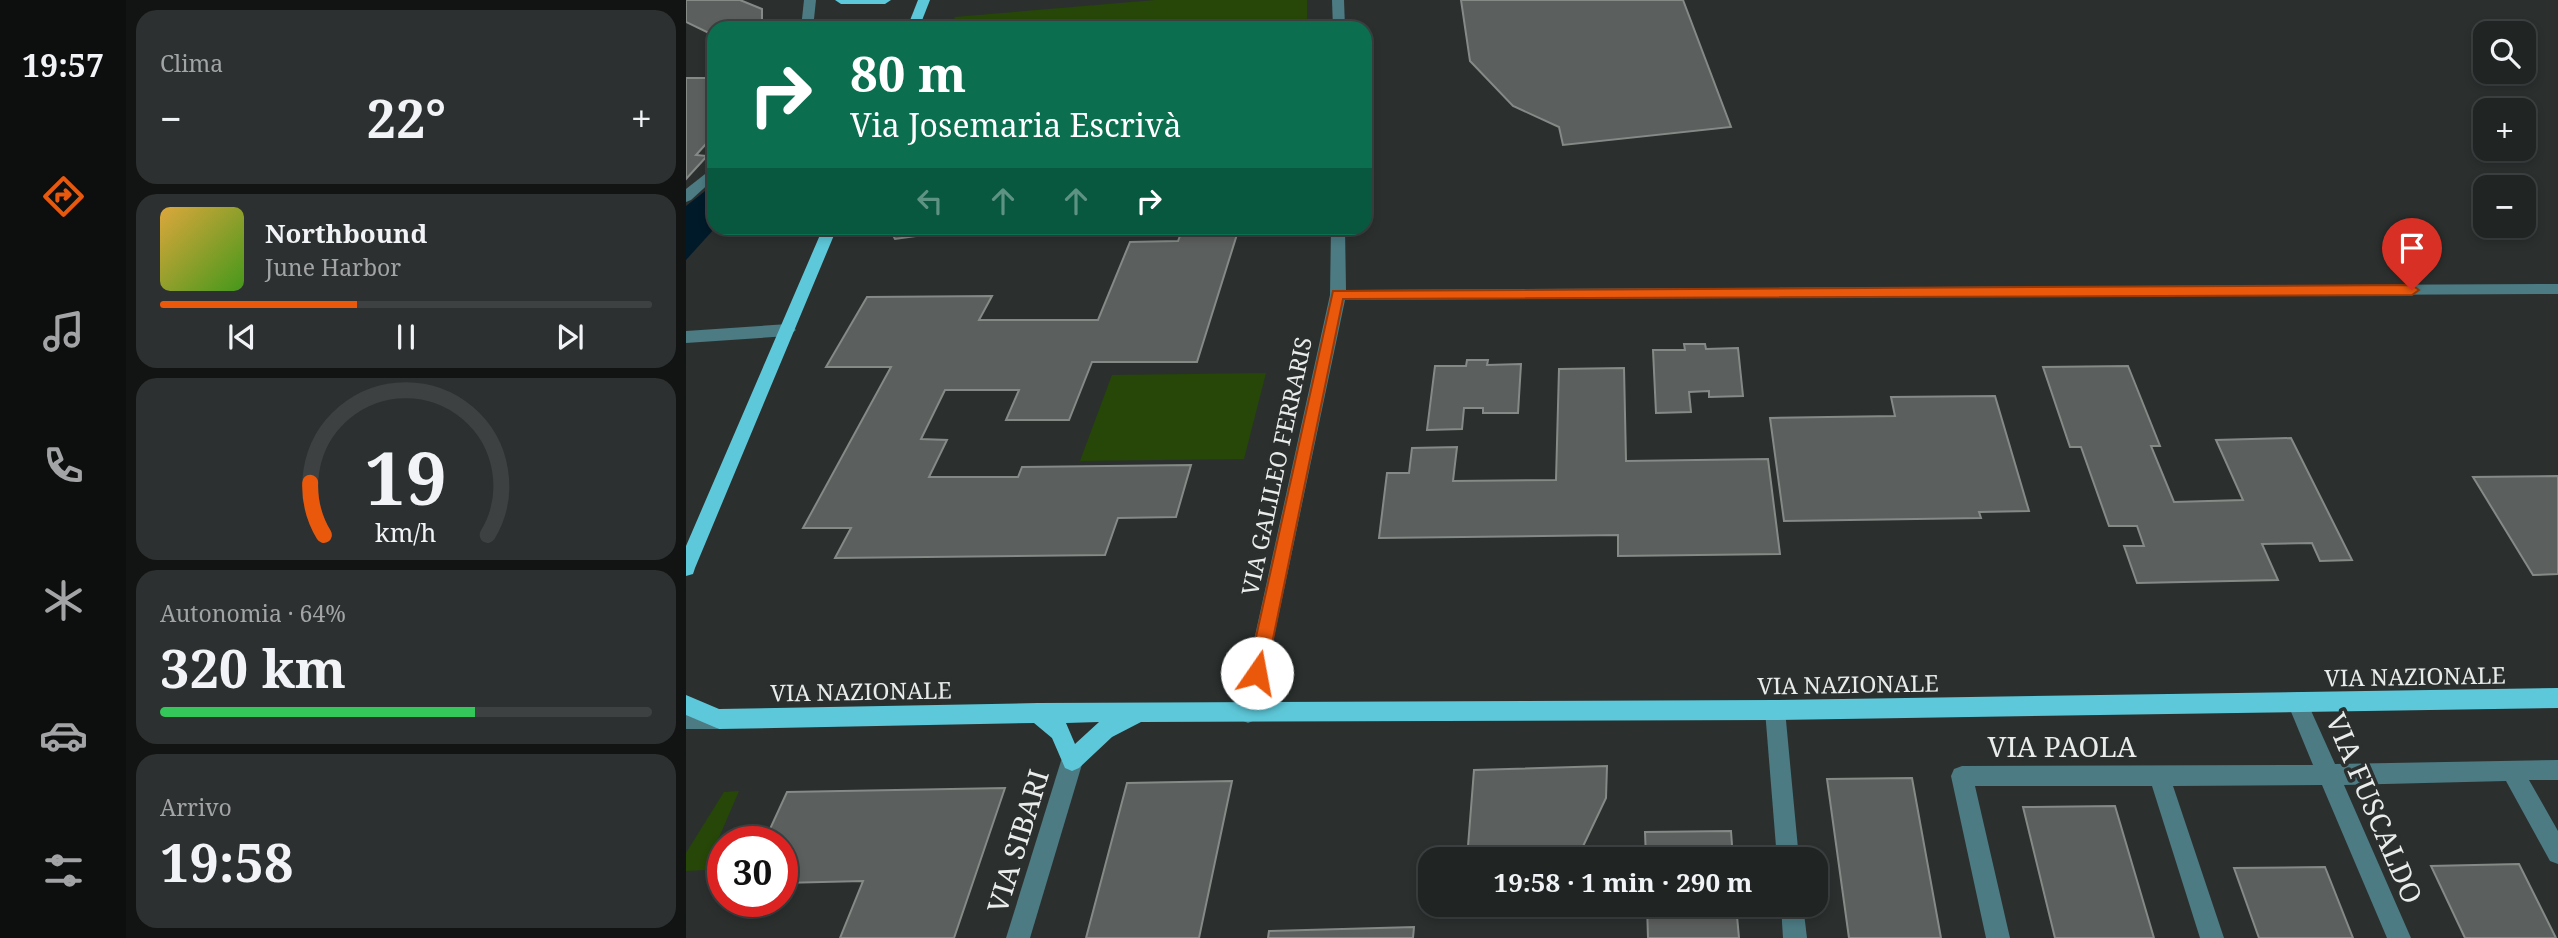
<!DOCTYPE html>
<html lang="it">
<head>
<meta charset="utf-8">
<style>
  body { margin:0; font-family:"Noto Serif",serif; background:#2d3030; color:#f1f3f6; height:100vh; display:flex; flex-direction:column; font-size:26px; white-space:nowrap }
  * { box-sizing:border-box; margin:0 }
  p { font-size:23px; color:#a2a4a6 }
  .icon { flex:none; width:38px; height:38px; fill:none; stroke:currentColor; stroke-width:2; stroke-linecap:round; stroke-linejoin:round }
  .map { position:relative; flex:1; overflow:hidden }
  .drawer { display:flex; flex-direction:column; gap:10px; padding:10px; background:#121413; width:560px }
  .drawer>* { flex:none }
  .hud { position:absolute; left:21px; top:21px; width:665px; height:214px; border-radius:21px; box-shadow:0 4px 10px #0003,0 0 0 2px #3d4141; background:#0b6e4f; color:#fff; overflow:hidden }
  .fabs { position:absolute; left:1787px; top:21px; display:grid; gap:14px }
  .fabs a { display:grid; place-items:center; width:63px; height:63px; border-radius:14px; background:#202423; box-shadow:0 4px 10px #0003,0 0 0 2px #3d4141; font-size:35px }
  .speed { position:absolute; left:21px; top:826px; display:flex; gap:14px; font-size:35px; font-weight:700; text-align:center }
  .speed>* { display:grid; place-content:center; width:91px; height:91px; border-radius:50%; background:#202423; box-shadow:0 4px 10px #0003,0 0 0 2px #3d4141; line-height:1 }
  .speed .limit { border:10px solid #d22; background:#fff; color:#111 }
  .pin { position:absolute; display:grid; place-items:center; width:60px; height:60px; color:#fff; margin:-72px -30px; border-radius:50% 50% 50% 0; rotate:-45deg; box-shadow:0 0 7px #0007 }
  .pin .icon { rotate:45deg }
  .me { position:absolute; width:77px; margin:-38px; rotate:12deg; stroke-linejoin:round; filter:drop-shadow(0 0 5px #0008) }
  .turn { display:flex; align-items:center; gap:24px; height:147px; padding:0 28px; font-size:32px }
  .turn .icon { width:91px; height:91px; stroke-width:2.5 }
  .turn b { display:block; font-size:49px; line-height:60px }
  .lanes { display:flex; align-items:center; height:66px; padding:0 28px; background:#0003; justify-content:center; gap:35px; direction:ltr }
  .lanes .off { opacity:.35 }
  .big { font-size:52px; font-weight:700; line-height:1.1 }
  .drawer .card { flex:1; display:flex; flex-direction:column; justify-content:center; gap:10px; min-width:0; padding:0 24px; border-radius:21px; background:#2d3030 }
  .drawer .dial { align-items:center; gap:0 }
  .dial svg { height:182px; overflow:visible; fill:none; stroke:#3d4141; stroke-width:7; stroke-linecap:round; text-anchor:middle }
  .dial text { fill:#f1f3f6; stroke:none }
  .song { display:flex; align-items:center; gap:21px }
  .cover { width:84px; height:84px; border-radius:10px; background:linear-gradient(135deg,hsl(40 70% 55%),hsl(100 70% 35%)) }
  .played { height:7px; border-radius:4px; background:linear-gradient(90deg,#ea580c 40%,#3d4141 40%) }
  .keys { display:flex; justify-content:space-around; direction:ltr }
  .heat { display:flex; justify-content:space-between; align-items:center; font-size:38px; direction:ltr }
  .charge { height:10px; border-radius:5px; background:linear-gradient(90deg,#34c759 64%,#3d4141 0) }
  .trip { position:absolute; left:732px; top:847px; width:410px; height:70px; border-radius:21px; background:#202423; box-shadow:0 4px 10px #0003,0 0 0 2px #3d4141; font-weight:700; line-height:70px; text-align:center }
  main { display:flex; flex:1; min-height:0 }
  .dock { display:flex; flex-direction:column; width:126px; justify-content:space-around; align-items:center; background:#0d0e0e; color:#a2a4a6 }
  .dock .icon { width:49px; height:49px }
  .dock .current { color:#ea580c }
  .dock b { font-size:32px; color:#f1f3f6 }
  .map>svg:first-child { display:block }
  .green { fill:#264707 }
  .water { fill:#001a29 }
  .building { fill:#5b5f5d; stroke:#858a87; stroke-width:2 }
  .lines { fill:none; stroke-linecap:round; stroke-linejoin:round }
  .minor { fill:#4c7b83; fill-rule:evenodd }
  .major { fill:#5dc8d9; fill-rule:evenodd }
  .route { fill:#ea580c; stroke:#983908; stroke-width:2 }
  .labels { text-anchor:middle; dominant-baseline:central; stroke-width:7; stroke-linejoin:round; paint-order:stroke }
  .street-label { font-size:23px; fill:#e9eceb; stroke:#2b302f }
  .near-street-label { font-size:28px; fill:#e9eceb; stroke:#2b302f }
</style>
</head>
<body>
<main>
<nav class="dock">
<b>19:57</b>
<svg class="icon current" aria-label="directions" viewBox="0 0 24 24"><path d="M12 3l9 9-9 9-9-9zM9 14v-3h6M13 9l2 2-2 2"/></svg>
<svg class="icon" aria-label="music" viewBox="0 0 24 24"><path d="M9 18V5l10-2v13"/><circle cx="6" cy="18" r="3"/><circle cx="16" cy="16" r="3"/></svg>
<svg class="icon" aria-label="phone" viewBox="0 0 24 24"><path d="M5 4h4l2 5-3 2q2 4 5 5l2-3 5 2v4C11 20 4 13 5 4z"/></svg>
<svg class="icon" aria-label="climate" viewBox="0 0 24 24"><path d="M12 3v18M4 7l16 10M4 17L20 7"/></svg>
<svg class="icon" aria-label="car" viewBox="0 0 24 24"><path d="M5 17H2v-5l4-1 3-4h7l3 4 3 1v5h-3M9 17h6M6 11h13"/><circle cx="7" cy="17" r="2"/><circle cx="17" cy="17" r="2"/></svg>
<svg class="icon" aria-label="filters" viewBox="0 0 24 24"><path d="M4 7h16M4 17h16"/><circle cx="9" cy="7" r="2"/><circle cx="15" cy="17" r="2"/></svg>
</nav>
<section class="drawer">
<div class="card"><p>Clima</p>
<div class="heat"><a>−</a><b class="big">22°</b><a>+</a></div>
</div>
<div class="card">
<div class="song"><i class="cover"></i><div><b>Northbound</b><p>June Harbor</p></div></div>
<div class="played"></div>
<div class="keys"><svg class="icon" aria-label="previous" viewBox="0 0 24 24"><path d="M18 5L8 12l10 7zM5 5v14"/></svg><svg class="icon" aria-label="pause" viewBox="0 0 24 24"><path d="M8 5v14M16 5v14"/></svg><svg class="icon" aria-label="next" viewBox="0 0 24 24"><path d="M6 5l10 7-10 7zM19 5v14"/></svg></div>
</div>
<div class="card dial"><svg viewBox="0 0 100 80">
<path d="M14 69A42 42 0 1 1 86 69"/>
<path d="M14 69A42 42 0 0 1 8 46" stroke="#ea580c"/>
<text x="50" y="56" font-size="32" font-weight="700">19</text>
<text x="50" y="72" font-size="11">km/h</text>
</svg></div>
<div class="card"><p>Autonomia · 64%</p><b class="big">320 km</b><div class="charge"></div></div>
<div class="card"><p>Arrivo</p><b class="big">19:58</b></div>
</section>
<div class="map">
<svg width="1872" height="938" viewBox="0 0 1872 938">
  <rect width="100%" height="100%" fill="#2b302f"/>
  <g class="green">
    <path d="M470,0H621V28H265L269,17Z"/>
    <path d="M580,373L558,459L394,461L426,375Z"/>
    <path d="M53,791L19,870L0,871V853L38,792Z"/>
  </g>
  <path class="water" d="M28,184L29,228L0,260V206Z"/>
  <g class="building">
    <path d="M0,0H54L76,9V20L62,28H28L27,35L0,22Z"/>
    <path d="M775,0H997L1045,127L877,145L873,127L827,106L784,61Z"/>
    <path d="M0,78H28V135L10,155L21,156L0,179Z"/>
    <path d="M203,228H288L209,239Z"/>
    <path d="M497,228H553L511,362H406L383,420H320L333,390H259L235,439L261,440L243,477H332L336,467L505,465L490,517L432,518L419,555L149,558L165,528H117L205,367H140L181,297L306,296L293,320H412L444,242L492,241Z"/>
    <path d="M998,344H1019L1020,349L1052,348L1057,396L1023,397V391L1003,392L1005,412L970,413L967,350H999Z"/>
    <path d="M781,360H802L801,365L835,364L832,413H797V408H778L776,429L741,430L749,366H780Z"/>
    <path d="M1442,366L1474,446H1465L1488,502L1557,500L1530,440L1605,438L1666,560L1634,561L1626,543L1576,544L1592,580L1451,583L1438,546H1458L1451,526H1423L1395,447H1384L1357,367Z"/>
    <path d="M938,368L940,461L1082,459L1094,554L932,556V535L693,538L701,473H723L726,448L771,447L767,481L870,480L873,369Z"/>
    <path d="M1309,396L1343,511L1293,512L1295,518L1098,521L1084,418L1209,416L1205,397Z"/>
    <path d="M1872,476V574L1847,575L1787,477Z"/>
    <path d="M921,766L920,798L891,859H781L788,770Z"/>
    <path d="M1226,778L1255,938H1163L1141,779Z"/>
    <path d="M546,781L513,938H400L441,783Z"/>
    <path d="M319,788L268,938H154L177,881L96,883V842H78L101,792Z"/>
    <path d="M1429,806L1468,938H1369L1337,807Z"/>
    <path d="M1045,831L1047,859H960L959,832Z"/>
    <path d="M1833,864L1870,938H1779L1745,866Z"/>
    <path d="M1639,867L1667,938H1573L1548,868Z"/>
    <path d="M961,905H1050L1053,938H962Z"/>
    <path d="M728,927L727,938H582L583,931Z"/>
  </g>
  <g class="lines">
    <g class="minor">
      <path d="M118,0H130L127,28H115Z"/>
      <path d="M646,0H658L659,28H647Z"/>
      <path d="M28,167V179L5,200L0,202V189Z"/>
      <path d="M645,228H659L660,290L1872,284V294L659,300L572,713L569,720L562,723L555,720L552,713L644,295Z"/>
      <path d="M102,324L110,330L102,336L0,343V331Z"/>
      <path d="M1611,692L1618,695L1649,764L1872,760V780H1843L1872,831V864L1864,861L1820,781L1658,785L1725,938H1701L1636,785L1487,786L1538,938H1514L1466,786H1289L1324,938H1300L1265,776L1268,769L1276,766L1627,765L1601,702L1604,695Z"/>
      <path d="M1089,700L1096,703L1099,710L1113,859H1091L1079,710L1082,703Z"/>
      <path d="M0,709H31L38,712L41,719L38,726L31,729H0Z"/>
      <path d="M386,751L393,754L397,761L344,938H320L375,761L379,754Z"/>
      <path d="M1095,905H1117L1121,938H1097Z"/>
    </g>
    <g class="major">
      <path d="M149,0H205L199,4H155Z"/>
      <path d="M232,0H244L233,28H221Z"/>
      <path d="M137,228H151L9,568L7,574L0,576V546Z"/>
      <path d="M1872,688V708L1089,720L455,722L426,737L393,768L386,771L379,768L366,738L348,723L33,729L0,715V695L33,709L352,703L1089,700ZM413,722L389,744L380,723Z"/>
    </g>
  </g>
  <path class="route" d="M1726,285L1733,290L1726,295L657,299L580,673L577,679L571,682L564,679L562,673L647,291Z"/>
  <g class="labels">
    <g class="street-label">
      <text transform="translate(590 466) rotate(-78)">VIA GALILEO FERRARIS</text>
      <text transform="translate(1729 676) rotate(-1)">VIA NAZIONALE</text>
      <text transform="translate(1162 684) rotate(-1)">VIA NAZIONALE</text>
      <text transform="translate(175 691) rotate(-1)">VIA NAZIONALE</text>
    </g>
    <g class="near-street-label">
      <text x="1376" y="746">VIA PAOLA</text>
      <text transform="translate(1689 808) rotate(67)">VIA FUSCALDO</text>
      <text transform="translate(331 841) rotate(-73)">VIA SIBARI</text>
    </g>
  </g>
</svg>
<div class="fabs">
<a><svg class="icon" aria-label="search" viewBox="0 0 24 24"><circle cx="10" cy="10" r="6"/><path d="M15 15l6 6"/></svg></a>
<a>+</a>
<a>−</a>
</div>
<div class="speed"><div class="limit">30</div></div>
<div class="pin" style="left:1726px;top:290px;background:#d93025"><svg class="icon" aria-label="arrive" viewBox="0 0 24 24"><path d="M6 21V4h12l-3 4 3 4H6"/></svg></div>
<svg class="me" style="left:571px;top:673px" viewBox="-20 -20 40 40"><circle r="19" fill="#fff"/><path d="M0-13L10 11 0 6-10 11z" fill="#ea580c"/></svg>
<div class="trip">19:58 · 1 min · 290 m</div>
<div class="hud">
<div class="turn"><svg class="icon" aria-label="right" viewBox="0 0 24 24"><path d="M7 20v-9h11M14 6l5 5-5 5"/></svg><div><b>80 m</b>Via Josemaria Escrivà</div></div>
<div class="lanes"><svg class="icon off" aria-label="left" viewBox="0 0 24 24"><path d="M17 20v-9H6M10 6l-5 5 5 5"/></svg><svg class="icon off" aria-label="ahead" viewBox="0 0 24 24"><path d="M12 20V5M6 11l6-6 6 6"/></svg><svg class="icon off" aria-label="ahead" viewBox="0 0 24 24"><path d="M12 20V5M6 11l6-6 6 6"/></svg><svg class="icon" aria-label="right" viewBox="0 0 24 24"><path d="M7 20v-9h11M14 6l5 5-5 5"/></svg></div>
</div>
</div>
</main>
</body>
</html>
